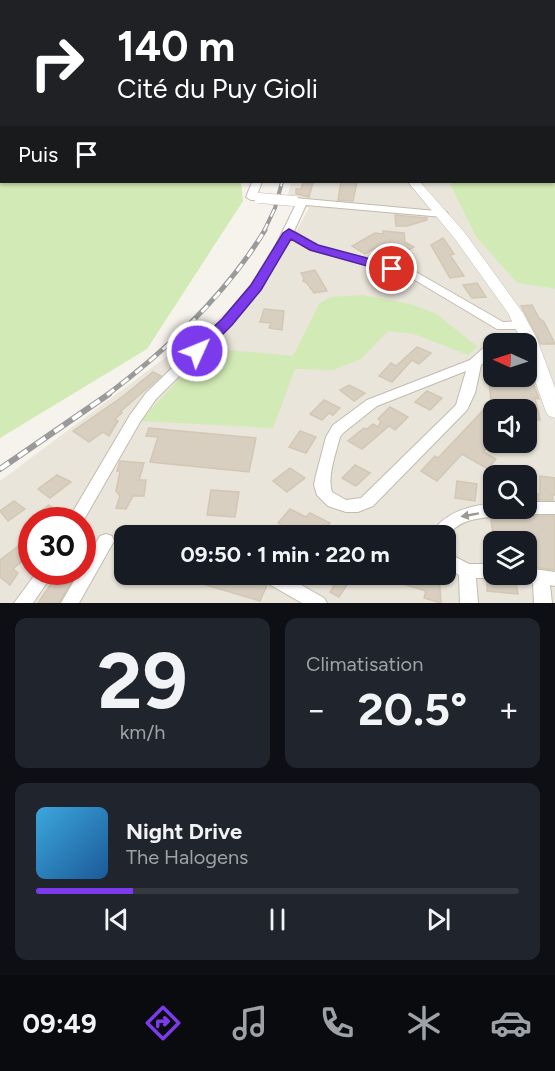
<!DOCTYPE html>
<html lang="fr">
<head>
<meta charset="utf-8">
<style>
  body { margin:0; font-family:Figtree,sans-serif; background:#20242c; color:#f1f3f6; height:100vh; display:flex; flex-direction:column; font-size:22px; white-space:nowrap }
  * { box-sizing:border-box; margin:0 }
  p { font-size:20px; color:#9ea1a6 }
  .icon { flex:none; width:33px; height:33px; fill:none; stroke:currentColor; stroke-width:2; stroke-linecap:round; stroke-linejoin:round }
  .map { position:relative; height:603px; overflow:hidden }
  .panel { display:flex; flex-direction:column; gap:15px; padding:15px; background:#0d0f14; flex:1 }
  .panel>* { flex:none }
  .top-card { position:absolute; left:0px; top:0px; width:555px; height:183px; box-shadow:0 2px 4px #0004; background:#202124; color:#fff; overflow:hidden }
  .needle { width:39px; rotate:273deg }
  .fabs { position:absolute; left:483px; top:333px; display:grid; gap:12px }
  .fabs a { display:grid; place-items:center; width:54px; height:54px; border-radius:12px; background:#171b24; box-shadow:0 2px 4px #0004; font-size:30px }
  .speed { position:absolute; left:18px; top:507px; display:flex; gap:12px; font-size:30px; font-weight:700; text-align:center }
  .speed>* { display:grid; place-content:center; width:78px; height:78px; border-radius:50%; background:#171b24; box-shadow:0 2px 4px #0004; line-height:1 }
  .speed .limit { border:9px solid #d22; background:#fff; color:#111 }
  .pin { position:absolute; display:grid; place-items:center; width:51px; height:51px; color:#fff; margin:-26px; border:3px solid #fff; border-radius:50%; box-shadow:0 2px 6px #0007 }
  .me { position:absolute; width:66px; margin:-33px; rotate:46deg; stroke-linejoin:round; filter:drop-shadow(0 0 4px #0008) }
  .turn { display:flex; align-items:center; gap:21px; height:126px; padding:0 18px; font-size:27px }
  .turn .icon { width:78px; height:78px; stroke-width:2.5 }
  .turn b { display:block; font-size:42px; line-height:51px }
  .then { display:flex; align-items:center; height:57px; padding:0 18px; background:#0003; gap:12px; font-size:22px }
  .big { font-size:45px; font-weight:700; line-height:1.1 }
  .panel .tile { flex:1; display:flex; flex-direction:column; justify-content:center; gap:9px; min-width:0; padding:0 21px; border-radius:12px; background:#20242c }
  .panel .dial { align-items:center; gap:0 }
  .dial b { font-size:78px; line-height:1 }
  .song { display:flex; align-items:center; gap:18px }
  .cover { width:72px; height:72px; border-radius:9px; background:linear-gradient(135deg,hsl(200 70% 55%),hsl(210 70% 35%)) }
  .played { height:6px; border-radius:3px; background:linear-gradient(90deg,#7c3aed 20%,#363941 20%) }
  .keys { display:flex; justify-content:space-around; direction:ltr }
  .heat { display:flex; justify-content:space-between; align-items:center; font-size:33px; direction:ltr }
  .panel .tiles { flex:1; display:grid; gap:15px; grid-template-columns:1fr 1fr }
  .tile:last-child { grid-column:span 2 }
  .trip { position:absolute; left:114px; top:525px; width:342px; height:60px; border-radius:12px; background:#171b24; box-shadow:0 2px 4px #0004; font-weight:700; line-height:60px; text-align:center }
  .tabs { display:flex; height:96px; justify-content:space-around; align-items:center; background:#090b0e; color:#9ea1a6 }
  .tabs .icon { width:42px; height:42px }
  .tabs .on { color:#7c3aed }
  .tabs b { font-size:27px; color:#f1f3f6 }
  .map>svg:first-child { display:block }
  .residential { fill:#eae5da; fill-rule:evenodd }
  .green { fill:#d2eab5 }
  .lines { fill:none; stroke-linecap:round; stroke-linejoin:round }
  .river { fill:#a9d4f2; fill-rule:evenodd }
  .building { fill:#d8cfc1; stroke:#d3c7b4; stroke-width:1.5 }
  .minor-casing { stroke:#c2bbae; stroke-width:2 }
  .tertiary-casing { stroke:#c2bbae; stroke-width:1 }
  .minor { fill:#fff; fill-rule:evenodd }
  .tertiary { fill:#fff; fill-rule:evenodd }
  .rail-far3-casing { stroke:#9a9a9a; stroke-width:3 }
  .rail-far2-casing { stroke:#9a9a9a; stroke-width:4 }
  .rail-far1-casing { stroke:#9a9a9a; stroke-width:5 }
  .rail-casing { stroke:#9a9a9a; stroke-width:6 }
  .rail-far3 { stroke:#fff; stroke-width:1.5; stroke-dasharray:5; stroke-linecap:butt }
  .rail-far2 { stroke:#fff; stroke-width:2; stroke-dasharray:8; stroke-linecap:butt }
  .rail-far1 { stroke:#fff; stroke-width:3; stroke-dasharray:9; stroke-linecap:butt }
  .rail { stroke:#fff; stroke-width:4; stroke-dasharray:11; stroke-linecap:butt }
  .minor-bridge-casing { stroke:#c2bbae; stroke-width:11; stroke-linecap:butt }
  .minor-bridge { stroke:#fff; stroke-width:10 }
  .oneway { fill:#9c9892 }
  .route { fill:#7c3aed; stroke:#51269a; stroke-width:1.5 }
</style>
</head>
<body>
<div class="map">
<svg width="555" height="603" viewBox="0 0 555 603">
  <rect width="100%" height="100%" fill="#f6f3ec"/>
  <g class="residential">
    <path d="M84,0H337L82,2Z"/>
    <path d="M291,182H449L476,237L517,283L555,289V603H0V481L268,281L309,208L288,195ZM494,344H526V376H494ZM494,410H526V442H494ZM494,476H526V508H494ZM32,520H82V572H32ZM124,536H446V574H124ZM494,542H526V574H494Z"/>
  </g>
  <g class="green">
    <path d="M0,0L86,1L2,2V182H241L243,201L147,349L0,438Z"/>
    <path d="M337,0H555V289L517,283L476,237L449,182H554V2Z"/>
    <path d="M363,295L410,304L435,313L478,347L468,355L414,334L388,331L361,359L333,370L295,369L273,428L140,421L208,348L293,356L319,304L330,297Z"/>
  </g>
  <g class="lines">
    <g class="river">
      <path d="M351,0H363L350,2Z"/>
      <rect x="554" y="107" width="1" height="8"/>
    </g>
  </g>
  <g class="building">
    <path d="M303,182L313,183L309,197L296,194V189H301Z"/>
    <path d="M341,182H357L353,201L338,200Z"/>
    <path d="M395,215L427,218V220L407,226H396Z"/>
    <path d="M383,231L404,233L405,242L414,247L405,252L386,242L365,254L352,246L375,233L383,234Z"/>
    <path d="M443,238L454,254L450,255L464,276L450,278L431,245Z"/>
    <path d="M315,270L327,291L314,293L307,283L303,281L304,278L301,273Z"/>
    <path d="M477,283L486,297L472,298L463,285Z"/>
    <path d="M532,305L539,318L544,322L555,344H541L521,306Z"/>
    <path d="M264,309L284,311L282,330L269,328L271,323L260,322Z"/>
    <path d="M417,347L431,353L419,364L412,360L392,382L379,376L391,363L396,366Z"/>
    <path d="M153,372L161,376L120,412L122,413L115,419L118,421L109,436L103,432L89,442L73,431L122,397Z"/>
    <path d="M491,379L505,380V383L534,385L539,399L535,398L540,420L526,419V410H494V439L483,452L496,459L488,469L462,454L437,481L421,471L435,456L438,458L491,402L489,381Z"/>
    <path d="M349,385L365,393L354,401L340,390Z"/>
    <path d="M427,391L442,398L430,410L415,402Z"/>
    <path d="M324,400L340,408L333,415L329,413L322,420L310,414Z"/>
    <path d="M390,407L408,417L395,430L389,426L362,449L348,441L364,428L367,429L373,424L378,427L381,421L378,419Z"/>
    <path d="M149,428L256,438L249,472L150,462L158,437L146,436Z"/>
    <path d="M300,431L316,437L306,453L289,447Z"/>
    <path d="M120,461L144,463L139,480H146L144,496H133L126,509L116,508L120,496L116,491L120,471H117Z"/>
    <path d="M355,465L370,473L356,486L342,478Z"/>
    <path d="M290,468L305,478L287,492L273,481Z"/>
    <path d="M57,475L71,482L50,498L38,489Z"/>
    <path d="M540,476L555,478V495H552L553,500H538L535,494H540Z"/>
    <path d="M457,481L477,484L475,501L455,498Z"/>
    <path d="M211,490L239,492L235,517L207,515Z"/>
    <path d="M14,501L25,509L8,521L0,511Z"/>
    <path d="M49,505L62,514L54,520H49L39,512Z"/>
    <path d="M290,509L306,517L310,513L330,523L320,536H302L278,523Z"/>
    <path d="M518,513L526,516H555V570L526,566V542H494L491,519Z"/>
    <path d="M20,545L31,553L13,569L18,573L10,585L0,577V560Z"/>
    <path d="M59,572H77L59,603H38Z"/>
    <path d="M179,574H236L267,585L260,601L179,577Z"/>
    <path d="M327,574H354L339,597L330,592L334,586L323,580Z"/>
    <path d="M381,574H439L441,603L424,598L426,591L380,577Z"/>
    <path d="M487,581L516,583L518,594L487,591Z"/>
  </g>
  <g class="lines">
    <defs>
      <g id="minor">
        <path d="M91,0H98L99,2H92Z"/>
        <path d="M158,0H165L167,2H159Z"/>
        <path d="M252,182H262L257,195L263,196V200H251L246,197Z"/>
        <path d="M295,198L447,212L448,214L447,216L443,217L306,205L294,231L318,246L416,272L503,322L522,321L528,325L522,329H497L408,276L310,250L290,238L262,287L231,325L156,399L140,422L82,523V520H68L130,415L146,393L223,319L251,285L272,253L296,204L290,201Z"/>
        <path d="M494,342L499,344H494V353L481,365L475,393L467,410L373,506L358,512H346L328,506L317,495L314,485L316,475L326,437L333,425L367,400L470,360L489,343ZM466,371L456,405L361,498L346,500L332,492C327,476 336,453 340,437L343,433L377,406Z"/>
        <path d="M526,502H555V514H526L520,512L518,509L517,512C491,521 463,512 446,538V536H430C443,512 469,506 494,503V508H526Z"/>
        <path d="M106,534L112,536L114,541L79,603H61L79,572H82V566L100,536Z"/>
        <path d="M446,552L469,564H494V574H501L494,578H476L478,603H460L459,575L446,567Z"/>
        <path d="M526,568L555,572V586L550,585L552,603H534L533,583L516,579L514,574H526Z"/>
        <path d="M37,572H54L33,603H14Z"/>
        <path d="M258,574H282L324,598L327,603H302L260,579Z"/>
      </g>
      <g id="tertiary">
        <path d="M280,0H290L292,2H281Z"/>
        <path d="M408,182H420L465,233L523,313L537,339L555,388V418L549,416L546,412L526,355V344H523L508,313L455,239Z"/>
      </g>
    </defs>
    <use href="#minor" class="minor-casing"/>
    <use href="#tertiary" class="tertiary-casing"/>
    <use href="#minor" class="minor"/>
    <use href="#tertiary" class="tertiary"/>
    <defs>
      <path id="rail-far3" d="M177,0L180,2"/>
      <path id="rail-far2" d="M264,231L275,208L282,182"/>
      <path id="rail-far1" d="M107,395C168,349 225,296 265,230"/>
      <path id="rail" d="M0,469L109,394"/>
    </defs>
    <use href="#rail-far3" class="rail-far3-casing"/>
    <use href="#rail-far2" class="rail-far2-casing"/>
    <use href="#rail-far1" class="rail-far1-casing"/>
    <use href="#rail" class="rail-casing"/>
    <use href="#rail-far3" class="rail-far3"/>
    <use href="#rail-far2" class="rail-far2"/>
    <use href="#rail-far1" class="rail-far1"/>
    <use href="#rail" class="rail"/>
    <defs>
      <path id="minor-bridge" d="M259,198L294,201"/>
    </defs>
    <use href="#minor-bridge" class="minor-bridge-casing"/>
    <use href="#minor-bridge" class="minor-bridge"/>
  </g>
  <defs><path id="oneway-solid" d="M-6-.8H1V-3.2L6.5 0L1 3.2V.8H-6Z" transform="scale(1.5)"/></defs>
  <use class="oneway" href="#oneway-solid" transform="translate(470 515) rotate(170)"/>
  <path class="route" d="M289,229L318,245L397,266L399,269L392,273L310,250L291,239L261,290L232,325L202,355H191L189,351L191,348L222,319L251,285L283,233Z"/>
</svg>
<div class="fabs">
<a><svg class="needle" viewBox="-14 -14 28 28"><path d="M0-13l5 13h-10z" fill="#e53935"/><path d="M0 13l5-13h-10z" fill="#9ea1a6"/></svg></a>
<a><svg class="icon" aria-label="sound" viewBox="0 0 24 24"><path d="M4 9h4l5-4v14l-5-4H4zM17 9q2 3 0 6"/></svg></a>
<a><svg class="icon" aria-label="search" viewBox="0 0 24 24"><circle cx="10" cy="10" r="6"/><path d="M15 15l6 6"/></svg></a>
<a><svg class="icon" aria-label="layers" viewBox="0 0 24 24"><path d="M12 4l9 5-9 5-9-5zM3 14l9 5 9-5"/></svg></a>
</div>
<div class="speed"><div class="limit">30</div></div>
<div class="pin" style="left:392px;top:269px;background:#d93025"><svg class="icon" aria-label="arrive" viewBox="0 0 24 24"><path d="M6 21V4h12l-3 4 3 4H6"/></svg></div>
<svg class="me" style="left:197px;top:351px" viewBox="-20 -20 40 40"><circle r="17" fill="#7c3aed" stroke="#fff" stroke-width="3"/><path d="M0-11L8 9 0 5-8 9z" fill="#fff"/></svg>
<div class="trip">09:50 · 1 min · 220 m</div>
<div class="top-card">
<div class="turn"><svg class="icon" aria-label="right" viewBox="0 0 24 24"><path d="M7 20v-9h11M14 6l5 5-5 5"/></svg><div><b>140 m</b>Cité du Puy Gioli</div></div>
<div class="then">Puis<svg class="icon" aria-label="arrive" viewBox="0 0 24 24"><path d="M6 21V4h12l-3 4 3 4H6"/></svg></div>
</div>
</div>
<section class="panel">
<div class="tiles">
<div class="tile dial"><b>29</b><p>km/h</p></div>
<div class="tile"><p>Climatisation</p>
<div class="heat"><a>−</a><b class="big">20.5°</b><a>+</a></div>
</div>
<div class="tile">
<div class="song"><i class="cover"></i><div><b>Night Drive</b><p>The Halogens</p></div></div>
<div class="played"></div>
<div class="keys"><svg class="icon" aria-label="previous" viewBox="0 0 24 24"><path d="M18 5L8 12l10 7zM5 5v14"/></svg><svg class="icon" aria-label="pause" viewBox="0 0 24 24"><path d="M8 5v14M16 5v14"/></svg><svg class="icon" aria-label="next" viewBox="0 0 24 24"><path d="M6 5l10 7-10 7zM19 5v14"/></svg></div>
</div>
</div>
</section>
<nav class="tabs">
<b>09:49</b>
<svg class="icon on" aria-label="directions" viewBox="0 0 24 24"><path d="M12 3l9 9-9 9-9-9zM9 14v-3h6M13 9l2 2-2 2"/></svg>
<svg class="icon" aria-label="music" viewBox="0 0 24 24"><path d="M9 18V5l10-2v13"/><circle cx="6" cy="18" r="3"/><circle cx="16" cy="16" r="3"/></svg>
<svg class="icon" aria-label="phone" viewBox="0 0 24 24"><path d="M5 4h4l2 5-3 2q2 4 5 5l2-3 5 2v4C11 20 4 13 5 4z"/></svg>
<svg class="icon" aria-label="climate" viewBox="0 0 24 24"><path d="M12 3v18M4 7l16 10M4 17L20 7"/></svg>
<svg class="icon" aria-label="car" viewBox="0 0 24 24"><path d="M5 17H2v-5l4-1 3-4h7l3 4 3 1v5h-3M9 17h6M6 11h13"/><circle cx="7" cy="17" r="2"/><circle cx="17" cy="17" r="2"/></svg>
</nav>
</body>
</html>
